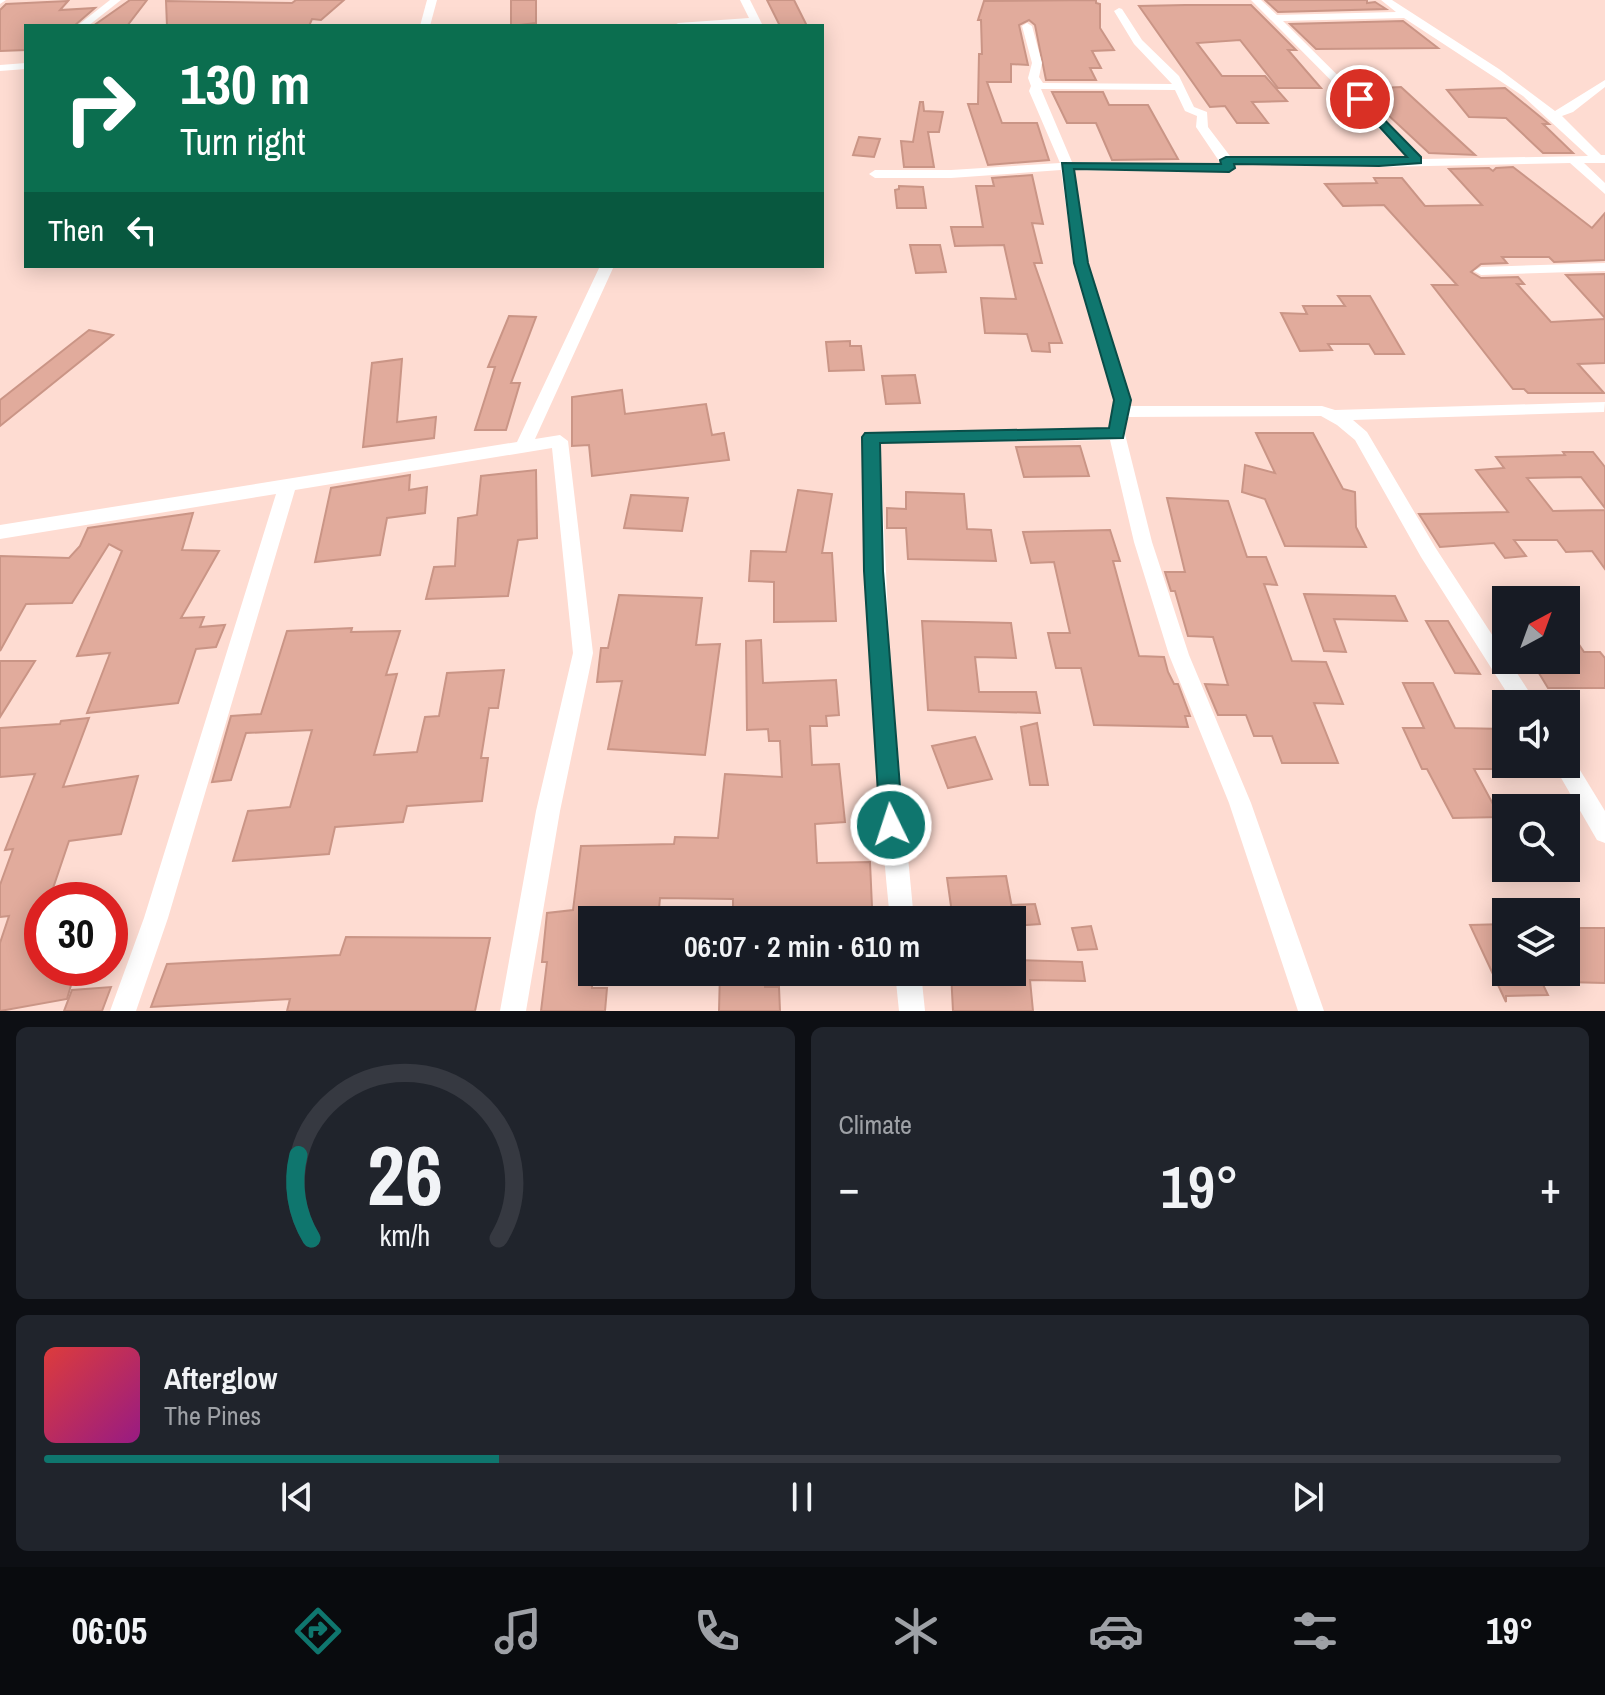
<!DOCTYPE html>
<html lang="en">
<head>
<meta charset="utf-8">
<style>
  body { margin:0; font-family:"Archivo Narrow",sans-serif; background:#20242c; color:#f1f3f6; height:100vh; display:flex; flex-direction:column; font-size:30px; white-space:nowrap }
  * { box-sizing:border-box; margin:0 }
  p { font-size:26px; color:#9ea1a6 }
  .icon { flex:none; width:44px; height:44px; fill:none; stroke:currentColor; stroke-width:2; stroke-linecap:round; stroke-linejoin:round }
  .map { position:relative; height:1011px; overflow:hidden }
  .sheet { display:flex; flex-direction:column; gap:16px; padding:16px; background:#0d0f14; flex:1 }
  .sheet>* { flex:none }
  .guide { position:absolute; left:24px; top:24px; width:800px; height:244px; border-radius:0px; box-shadow:0 4px 20px #0003; background:#0b6e4f; color:#fff; overflow:hidden }
  .needle { width:52px; rotate:41deg }
  .buttons { position:absolute; left:1492px; top:586px; display:grid; gap:16px }
  .buttons a { display:grid; place-items:center; width:88px; height:88px; border-radius:0px; background:#171b24; box-shadow:0 4px 20px #0003; font-size:40px }
  .speed { position:absolute; left:24px; top:882px; display:flex; gap:16px; font-size:40px; font-weight:700; text-align:center }
  .speed>* { display:grid; place-content:center; width:104px; height:104px; border-radius:50%; background:#171b24; box-shadow:0 4px 20px #0003; line-height:1 }
  .speed .limit { border:12px solid #d22; background:#fff; color:#111 }
  .pin { position:absolute; display:grid; place-items:center; width:68px; height:68px; color:#fff; margin:-34px; border:4px solid #fff; border-radius:50%; box-shadow:0 2px 8px #0007 }
  .me { position:absolute; width:88px; margin:-44px; rotate:356deg; stroke-linejoin:round; filter:drop-shadow(0 0 6px #0008) }
  .turn { display:flex; align-items:center; gap:28px; height:168px; padding:0 24px; font-size:36px }
  .turn .icon { width:104px; height:104px; stroke-width:2.5 }
  .turn b { display:block; font-size:56px; line-height:68px }
  .then { display:flex; align-items:center; height:76px; padding:0 24px; background:#0003; gap:16px; font-size:30px }
  .big { font-size:60px; font-weight:600; line-height:1.1 }
  .sheet .widget { flex:1; display:flex; flex-direction:column; justify-content:center; gap:12px; min-width:0; padding:0 28px; border-radius:12px; background:#20242c }
  .sheet .dial { align-items:center; gap:0 }
  .dial svg { height:208px; overflow:visible; fill:none; stroke:#363941; stroke-width:7; stroke-linecap:round; text-anchor:middle }
  .dial text { fill:#f1f3f6; stroke:none }
  .song { display:flex; align-items:center; gap:24px }
  .cover { width:96px; height:96px; border-radius:12px; background:linear-gradient(135deg,hsl(0 70% 55%),hsl(310 70% 35%)) }
  .played { height:8px; border-radius:4px; background:linear-gradient(90deg,#0f766e 30%,#363941 30%) }
  .keys { display:flex; justify-content:space-around; direction:ltr }
  .heat { display:flex; justify-content:space-between; align-items:center; font-size:44px; direction:ltr }
  .sheet .tiles { flex:1; display:grid; gap:16px; grid-template-columns:1fr 1fr }
  .widget:last-child { grid-column:span 2 }
  .trip { position:absolute; left:578px; top:906px; width:448px; height:80px; border-radius:0px; background:#171b24; box-shadow:0 4px 20px #0003; font-weight:600; line-height:80px; text-align:center }
  .tab-bar { display:flex; height:128px; justify-content:space-around; align-items:center; background:#090b0e; color:#9ea1a6 }
  .tab-bar .icon { width:56px; height:56px }
  .tab-bar .current { color:#0f766e }
  .tab-bar b { font-size:36px; color:#f1f3f6 }
  .map>svg:first-child { display:block }
  .building { fill:#e1ab9c; stroke:#ca9586; stroke-width:2 }
  .lines { fill:none; stroke-linecap:round; stroke-linejoin:round }
  .minor { fill:#fff; fill-rule:evenodd }
  .route { fill:#0f766e; stroke:#0a4d48; stroke-width:2 }
</style>
</head>
<body>
<div class="map">
<svg width="1605" height="1011" viewBox="0 0 1605 1011">
  <rect width="100%" height="100%" fill="#fedcd2"/>
  <g class="building">
    <path d="M130,0H147L127,26H93Z"/>
    <path d="M296,0H344L321,20L312,19L309,26H167L166,1L292,3Z"/>
    <path d="M511,0H536V23L511,26Z"/>
    <path d="M767,0H794L807,26H780Z"/>
    <path d="M1096,0V3L1100,4V28L1114,50L1092,51L1101,68H1090L1096,80H1046L1035,25L1029,20L1019,25L1028,65L1011,64V82H987L1002,123H1037L1049,160L988,165L968,104H978L979,54H982L981,20H978L984,1Z"/>
    <path d="M1265,0H1367V3L1375,2L1386,9L1278,12Z"/>
    <path d="M68,1L60,10L95,8L74,26H26V50L0,51V10L6,4Z"/>
    <path d="M1185,5H1251L1296,50H1288L1321,88H1278L1240,40L1197,43L1222,76H1265L1287,101L1252,102L1268,123H1237L1225,106L1210,107L1139,6Z"/>
    <path d="M1403,21L1438,48L1316,49L1290,24Z"/>
    <path d="M1401,87L1475,155L1429,153L1360,89Z"/>
    <path d="M1505,88L1549,124H1543L1573,153H1543L1506,118L1469,117L1447,90Z"/>
    <path d="M1052,92H1103L1109,105H1148L1178,159L1112,160L1096,123H1067Z"/>
    <path d="M920,102H923L924,111L943,112L939,132H928L934,167H904L901,141L913,142Z"/>
    <path d="M859,137L880,139L874,157L853,155Z"/>
    <path d="M1513,167L1592,228L1605,213V260L1554,262L1549,257H1502L1507,263L1481,264L1471,272L1481,278L1518,277L1524,284H1517L1551,322L1605,319V363L1578,364L1604,393H1528L1524,389H1513L1432,285H1457L1384,205L1343,206L1325,184L1377,183L1374,178H1402L1425,206L1482,205L1449,169L1489,168L1493,171L1496,168Z"/>
    <path d="M1032,175L1043,224L1032,223L1042,263H1034L1062,343H1049L1050,352L1032,351L1027,334L985,333L981,298L1016,299L1004,245L955,246L951,227H983L976,186H994L992,178Z"/>
    <path d="M899,186L923,187L926,208H897L895,190L899,189Z"/>
    <path d="M910,245H940L946,272L916,273Z"/>
    <path d="M1605,274V318L1566,275Z"/>
    <path d="M1338,296H1370L1404,354H1375L1369,344H1328L1332,350L1300,351L1281,313L1307,314L1303,306H1345Z"/>
    <path d="M509,316L536,317L511,383H520L506,430H475L495,367H488Z"/>
    <path d="M89,330L113,335L0,426V400Z"/>
    <path d="M850,341V346H861L864,370L829,371L826,342Z"/>
    <path d="M402,359L397,422L436,417L434,438L363,447L372,363Z"/>
    <path d="M915,375L920,403L886,404L882,376Z"/>
    <path d="M622,390L625,414L706,404L712,435L724,433L729,460L592,476L589,445L572,446V397Z"/>
    <path d="M1256,433H1313L1343,489L1355,492L1356,527L1366,547L1285,546L1265,499L1242,492L1245,465L1275,473Z"/>
    <path d="M1080,446L1089,476L1024,477L1016,447Z"/>
    <path d="M1563,452H1593L1605,467V508L1581,477L1527,478L1553,511L1605,510V569L1592,551L1566,552L1557,540H1514L1526,556L1505,558L1494,543L1440,547L1419,514L1508,512L1476,470L1504,468L1496,457L1565,455Z"/>
    <path d="M536,470L537,538L518,540L508,596L426,599L434,567L455,566L458,518L477,515L481,476Z"/>
    <path d="M410,475L409,490L427,487L425,513L387,518L380,555L315,562L331,488Z"/>
    <path d="M798,490L832,494L822,553H832L836,621L774,622V582L749,581L751,551L786,552Z"/>
    <path d="M906,492L964,494L967,529L991,530L996,561L908,559L906,528H887V508L906,509Z"/>
    <path d="M631,495L688,498L682,531L624,528Z"/>
    <path d="M1167,498L1228,501L1247,557H1266L1277,585L1264,584L1292,661L1326,662L1343,704L1314,703L1338,763H1282L1272,736H1254L1246,715H1218L1205,684L1228,685L1213,637L1188,636L1175,591H1171L1165,572H1185Z"/>
    <path d="M193,513L182,550L219,551L181,618L204,617L200,627L225,625L216,647L196,649L178,703L87,713L110,653L77,656L122,551L109,544L72,603L26,604L0,651V556L69,558L80,546L88,528Z"/>
    <path d="M1110,530L1120,561H1113L1139,656L1164,657L1168,672L1174,684H1178L1190,716H1185L1188,727L1094,725L1081,668H1056L1048,633H1070L1054,562L1031,563L1023,532Z"/>
    <path d="M1304,594L1395,596L1407,621L1334,619L1346,652L1324,651Z"/>
    <path d="M619,595L702,598L696,645L720,644L705,755L608,749L622,681L597,682L601,648H608Z"/>
    <path d="M922,621L1011,623L1016,658L975,657L979,692H1036L1040,713L928,710Z"/>
    <path d="M1426,621H1448L1480,674L1455,673Z"/>
    <path d="M1566,625L1584,652H1600L1605,658V688H1548L1531,660H1566Z"/>
    <path d="M352,628L351,632L400,631L386,675L397,674L374,755L417,752L425,717L439,716L447,673L504,670L498,708H489L481,758H488L482,801L407,806L403,822L335,827L329,854L233,861L248,811L290,807L312,730L246,733L231,780L212,782L231,716L261,714L287,631Z"/>
    <path d="M761,640L763,683L836,680L839,715L826,716L827,726H810L812,765L839,764L845,822L815,824L817,863L870,862L872,907H819L820,920H733V899L660,898L658,920H592V988H607L605,1011H541L547,962H542L547,913L573,910L581,846L674,844L675,837L718,838L725,774L782,777L780,741H769L768,729L747,730L746,641Z"/>
    <path d="M0,661H35L0,717Z"/>
    <path d="M1403,683H1433L1455,728L1506,729V764H1512L1515,769H1474L1500,817L1453,818L1427,769H1422L1403,728H1424Z"/>
    <path d="M89,718L63,787L138,776L121,834L69,841L49,900H42V968H76L67,999L0,1011V943L9,916L0,917V885L13,849L5,850L35,774L0,777V728L60,724L61,721Z"/>
    <path d="M1037,723L1048,785H1030L1021,727Z"/>
    <path d="M975,737L992,779L948,788L932,746Z"/>
    <path d="M1006,876L1012,908V905L1035,904L1040,924L1012,926V920H953L947,878Z"/>
    <path d="M1506,924V972H1537L1548,995L1506,996V1002L1470,925Z"/>
    <path d="M1091,926L1097,949L1078,950L1072,928Z"/>
    <path d="M1566,928H1605V983L1566,982Z"/>
    <path d="M346,937L490,938L475,1011H287L290,999L151,1007L167,964L340,955Z"/>
    <path d="M1012,960L1082,962L1085,981L1030,980L1033,1011H953L951,972H1012Z"/>
    <path d="M720,972H765V987H779L780,1011H719Z"/>
    <path d="M111,987L102,1011H64L72,990Z"/>
  </g>
  <g class="lines">
    <g class="minor">
      <path d="M0,0H6L0,4Z"/>
      <path d="M110,0H121L88,26H77Z"/>
      <path d="M427,0H437L430,26H420Z"/>
      <path d="M740,0H750L763,26H673L678,23L749,18Z"/>
      <path d="M1251,0H1261L1277,15L1396,12L1381,0H1392L1499,69L1555,111L1605,80V87L1573,112L1562,116L1601,155H1605V163H1584L1605,183V194L1570,163L1379,167L1234,164L1235,168L1229,172L1074,170L1088,263L1130,400L1129,406H1322L1335,410L1605,402L1604,412L1353,420L1367,432L1435,547L1537,704H1514L1421,557L1355,440L1337,425L1321,416L1128,417L1125,434L1152,542L1189,655L1251,803L1324,1011H1298L1229,803L1169,655L1134,542L1110,440L880,443L891,679L914,920H890C874,759 865,598 863,437L865,433L1109,428L1114,400L1074,263L1061,170L951,178H875L869,174L875,170H951L1060,163L1029,91L1031,86L1028,78L1032,63L1022,26L1027,23L1032,26L1042,63L1039,77L1043,83L1172,84L1134,44L1114,11L1119,8L1122,9L1142,40L1179,76L1194,107L1207,112L1208,127L1230,156L1409,159ZM1404,18L1523,96L1588,156L1422,159L1283,21ZM1041,89L1175,90L1185,111L1197,116L1196,127L1221,164L1072,162Z"/>
      <path d="M26,63V69L0,71V65Z"/>
      <path d="M1605,263V271L1481,275L1474,271L1481,267Z"/>
      <path d="M600,266H614L535,439L560,435L568,441L593,653L560,811L526,1011H500L536,811L573,653L552,448L295,490L168,918L136,1011H110L144,918L276,494L0,539V525L517,442Z"/>
      <path d="M1566,755L1572,757L1605,811V843L1597,840L1553,764H1566Z"/>
      <path d="M895,972H921L925,1011H899Z"/>
    </g>
  </g>
  <path class="route" d="M1360,95L1421,157V163L1379,166L1234,164L1235,168L1229,172L1074,169L1088,263L1131,400L1123,438L880,443L883,571L903,825L900,833L891,836L883,833L880,825L864,571L862,437L865,433L1109,428L1114,400L1074,263L1062,163L1221,164L1220,160L1226,157H1407L1356,101V96Z"/>
</svg>
<div class="buttons">
<a><svg class="needle" viewBox="-14 -14 28 28"><path d="M0-13l5 13h-10z" fill="#e53935"/><path d="M0 13l5-13h-10z" fill="#9ea1a6"/></svg></a>
<a><svg class="icon" aria-label="sound" viewBox="0 0 24 24"><path d="M4 9h4l5-4v14l-5-4H4zM17 9q2 3 0 6"/></svg></a>
<a><svg class="icon" aria-label="search" viewBox="0 0 24 24"><circle cx="10" cy="10" r="6"/><path d="M15 15l6 6"/></svg></a>
<a><svg class="icon" aria-label="layers" viewBox="0 0 24 24"><path d="M12 4l9 5-9 5-9-5zM3 14l9 5 9-5"/></svg></a>
</div>
<div class="speed"><div class="limit">30</div></div>
<div class="pin" style="left:1360px;top:99px;background:#d93025"><svg class="icon" aria-label="arrive" viewBox="0 0 24 24"><path d="M6 21V4h12l-3 4 3 4H6"/></svg></div>
<svg class="me" style="left:891px;top:825px" viewBox="-20 -20 40 40"><circle r="17" fill="#0f766e" stroke="#fff" stroke-width="3"/><path d="M0-11L8 9 0 5-8 9z" fill="#fff"/></svg>
<div class="trip">06:07 · 2 min · 610 m</div>
<div class="guide">
<div class="turn"><svg class="icon" aria-label="right" viewBox="0 0 24 24"><path d="M7 20v-9h11M14 6l5 5-5 5"/></svg><div><b>130 m</b>Turn right</div></div>
<div class="then">Then<svg class="icon" aria-label="left" viewBox="0 0 24 24"><path d="M17 20v-9H6M10 6l-5 5 5 5"/></svg></div>
</div>
</div>
<section class="sheet">
<div class="tiles">
<div class="widget dial"><svg viewBox="0 0 100 80">
<path d="M14 69A42 42 0 1 1 86 69"/>
<path d="M14 69A42 42 0 0 1 9 37" stroke="#0f766e"/>
<text x="50" y="56" font-size="32" font-weight="700">26</text>
<text x="50" y="72" font-size="11">km/h</text>
</svg></div>
<div class="widget"><p>Climate</p>
<div class="heat"><a>−</a><b class="big">19°</b><a>+</a></div>
</div>
<div class="widget">
<div class="song"><i class="cover"></i><div><b>Afterglow</b><p>The Pines</p></div></div>
<div class="played"></div>
<div class="keys"><svg class="icon" aria-label="previous" viewBox="0 0 24 24"><path d="M18 5L8 12l10 7zM5 5v14"/></svg><svg class="icon" aria-label="pause" viewBox="0 0 24 24"><path d="M8 5v14M16 5v14"/></svg><svg class="icon" aria-label="next" viewBox="0 0 24 24"><path d="M6 5l10 7-10 7zM19 5v14"/></svg></div>
</div>
</div>
</section>
<nav class="tab-bar">
<b>06:05</b>
<svg class="icon current" aria-label="directions" viewBox="0 0 24 24"><path d="M12 3l9 9-9 9-9-9zM9 14v-3h6M13 9l2 2-2 2"/></svg>
<svg class="icon" aria-label="music" viewBox="0 0 24 24"><path d="M9 18V5l10-2v13"/><circle cx="6" cy="18" r="3"/><circle cx="16" cy="16" r="3"/></svg>
<svg class="icon" aria-label="phone" viewBox="0 0 24 24"><path d="M5 4h4l2 5-3 2q2 4 5 5l2-3 5 2v4C11 20 4 13 5 4z"/></svg>
<svg class="icon" aria-label="climate" viewBox="0 0 24 24"><path d="M12 3v18M4 7l16 10M4 17L20 7"/></svg>
<svg class="icon" aria-label="car" viewBox="0 0 24 24"><path d="M5 17H2v-5l4-1 3-4h7l3 4 3 1v5h-3M9 17h6M6 11h13"/><circle cx="7" cy="17" r="2"/><circle cx="17" cy="17" r="2"/></svg>
<svg class="icon" aria-label="filters" viewBox="0 0 24 24"><path d="M4 7h16M4 17h16"/><circle cx="9" cy="7" r="2"/><circle cx="15" cy="17" r="2"/></svg>
<b>19°</b>
</nav>
</body>
</html>
